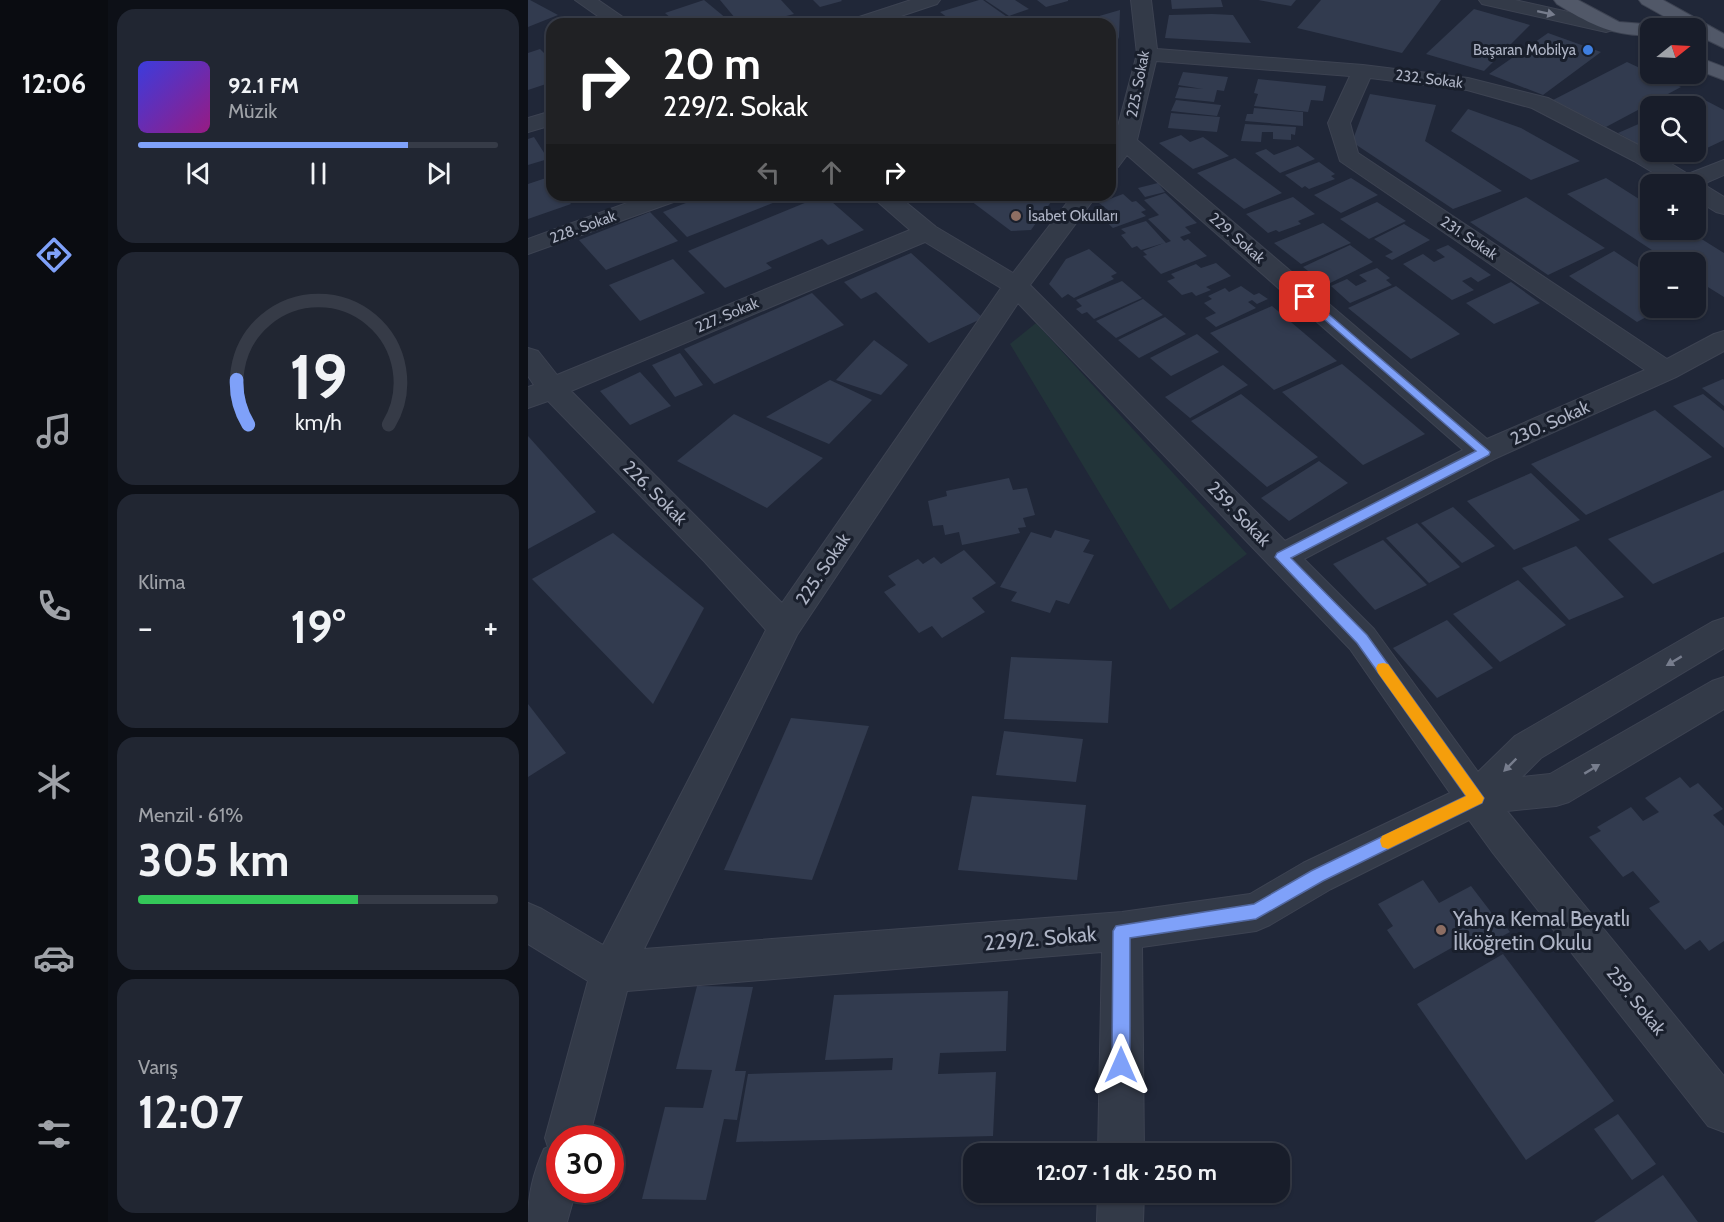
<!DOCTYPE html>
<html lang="tr">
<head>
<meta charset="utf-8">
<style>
  body { margin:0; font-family:Cabin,sans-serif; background:#212632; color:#f1f3f6; height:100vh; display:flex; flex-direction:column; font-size:22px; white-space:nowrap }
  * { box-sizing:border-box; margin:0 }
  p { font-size:20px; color:#9fa2a8 }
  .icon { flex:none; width:33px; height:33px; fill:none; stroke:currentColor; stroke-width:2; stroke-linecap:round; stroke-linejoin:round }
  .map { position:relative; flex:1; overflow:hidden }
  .drawer { display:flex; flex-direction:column; gap:9px; padding:9px; background:#0d1017; width:420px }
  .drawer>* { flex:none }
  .hud { position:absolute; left:18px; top:18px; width:570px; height:183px; border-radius:18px; box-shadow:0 2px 4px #0004,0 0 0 2px #363b47; background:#202124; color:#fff; overflow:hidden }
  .needle { width:39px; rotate:72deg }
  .buttons { position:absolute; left:1112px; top:18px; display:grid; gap:12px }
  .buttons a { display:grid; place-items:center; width:66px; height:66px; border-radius:12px; background:#181d2a; box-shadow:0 2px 4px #0004,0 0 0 2px #363b47; font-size:30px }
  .speed { position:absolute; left:18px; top:1125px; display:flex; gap:12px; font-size:30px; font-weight:700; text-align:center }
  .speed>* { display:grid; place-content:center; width:78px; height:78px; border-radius:50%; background:#181d2a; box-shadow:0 2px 4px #0004,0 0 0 2px #363b47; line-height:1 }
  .speed .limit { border:9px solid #d22; background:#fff; color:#111 }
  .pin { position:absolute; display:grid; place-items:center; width:51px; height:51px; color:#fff; margin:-26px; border-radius:12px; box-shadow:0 3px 9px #0006 }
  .me { position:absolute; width:66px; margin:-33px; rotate:0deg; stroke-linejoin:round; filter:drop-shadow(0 0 4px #0008) }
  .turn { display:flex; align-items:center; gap:21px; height:126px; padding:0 18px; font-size:27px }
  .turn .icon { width:78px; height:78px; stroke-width:2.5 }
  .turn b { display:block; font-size:42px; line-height:51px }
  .lanes { display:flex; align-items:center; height:57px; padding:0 18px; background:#0003; justify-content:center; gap:30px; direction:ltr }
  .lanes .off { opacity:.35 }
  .big { font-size:45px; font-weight:700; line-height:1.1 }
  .drawer .tile { flex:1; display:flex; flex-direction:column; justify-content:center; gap:9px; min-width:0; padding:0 21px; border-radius:18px; background:#212632 }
  .drawer .dial { align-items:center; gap:0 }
  .dial svg { height:156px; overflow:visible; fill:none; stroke:#363b47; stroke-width:7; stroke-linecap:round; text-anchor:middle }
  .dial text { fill:#f1f3f6; stroke:none }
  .song { display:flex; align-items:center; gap:18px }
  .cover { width:72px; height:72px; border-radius:9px; background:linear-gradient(135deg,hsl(240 70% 55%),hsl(310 70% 35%)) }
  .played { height:6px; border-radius:3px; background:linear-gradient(90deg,#7fa1f9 75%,#363b47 75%) }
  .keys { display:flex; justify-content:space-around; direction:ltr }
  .heat { display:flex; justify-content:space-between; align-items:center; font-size:33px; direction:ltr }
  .charge { height:9px; border-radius:4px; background:linear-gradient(90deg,#34c759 61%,#363b47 0) }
  .trip { position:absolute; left:435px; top:1143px; width:327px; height:60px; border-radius:18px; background:#181d2a; box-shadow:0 2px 4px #0004,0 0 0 2px #363b47; font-weight:700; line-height:60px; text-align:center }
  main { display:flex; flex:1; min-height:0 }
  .tabs { display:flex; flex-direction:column; width:108px; justify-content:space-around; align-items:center; background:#0a0c11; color:#9fa2a8 }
  .tabs .icon { width:42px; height:42px }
  .tabs .selected { color:#7fa1f9 }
  .tabs b { font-size:27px; color:#f1f3f6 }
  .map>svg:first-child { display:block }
  .green { fill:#223439 }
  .building { fill:#323b4f }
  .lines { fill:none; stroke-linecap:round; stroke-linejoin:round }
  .minor-casing { stroke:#3d4352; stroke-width:2 }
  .major-casing { stroke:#3d4352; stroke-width:2 }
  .minor { fill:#333a48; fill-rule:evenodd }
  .major { fill:#515868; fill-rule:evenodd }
  .oneway { fill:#777d8d }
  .route { fill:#7fa1f9; stroke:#5369a2; stroke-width:1.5 }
  .slow { fill:#f59e0b }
  .shop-dot { fill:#3f7fe0; stroke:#191f2c; stroke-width:2 }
  .education-dot { fill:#8d6e63; stroke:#191f2c; stroke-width:2 }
  .labels { text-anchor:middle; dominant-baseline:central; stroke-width:6; stroke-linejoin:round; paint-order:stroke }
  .far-poi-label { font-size:15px; fill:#aeb4c5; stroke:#191f2c; text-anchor:end }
  .far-street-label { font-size:15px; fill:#aeb4c5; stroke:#191f2c }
  .street-label { font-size:18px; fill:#aeb4c5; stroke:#191f2c }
  .near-poi-label { font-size:21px; fill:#aeb4c5; stroke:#191f2c; text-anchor:start }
  .near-street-label { font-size:21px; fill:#aeb4c5; stroke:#191f2c }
</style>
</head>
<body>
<main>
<nav class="tabs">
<b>12:06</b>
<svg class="icon selected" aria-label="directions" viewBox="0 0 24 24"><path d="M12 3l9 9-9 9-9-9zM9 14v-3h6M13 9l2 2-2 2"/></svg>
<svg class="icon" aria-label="music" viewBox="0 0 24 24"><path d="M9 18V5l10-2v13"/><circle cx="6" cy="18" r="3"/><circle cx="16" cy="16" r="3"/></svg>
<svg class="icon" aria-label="phone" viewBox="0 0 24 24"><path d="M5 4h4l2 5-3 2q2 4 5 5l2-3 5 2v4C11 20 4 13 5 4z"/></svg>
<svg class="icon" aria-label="climate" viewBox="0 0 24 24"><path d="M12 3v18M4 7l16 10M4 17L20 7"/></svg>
<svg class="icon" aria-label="car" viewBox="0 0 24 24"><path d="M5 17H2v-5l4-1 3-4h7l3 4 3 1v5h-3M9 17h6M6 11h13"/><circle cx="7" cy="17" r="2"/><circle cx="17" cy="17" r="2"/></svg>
<svg class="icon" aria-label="filters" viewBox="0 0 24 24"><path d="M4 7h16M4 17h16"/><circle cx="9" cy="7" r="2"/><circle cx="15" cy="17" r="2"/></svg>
</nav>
<section class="drawer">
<div class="tile">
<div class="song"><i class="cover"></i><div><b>92.1 FM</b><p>Müzik</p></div></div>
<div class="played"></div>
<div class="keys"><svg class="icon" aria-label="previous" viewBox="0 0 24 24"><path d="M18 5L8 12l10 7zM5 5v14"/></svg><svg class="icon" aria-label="pause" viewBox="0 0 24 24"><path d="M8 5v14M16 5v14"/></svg><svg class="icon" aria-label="next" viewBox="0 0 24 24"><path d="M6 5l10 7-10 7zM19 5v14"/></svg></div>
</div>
<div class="tile dial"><svg viewBox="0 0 100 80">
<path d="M14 69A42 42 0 1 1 86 69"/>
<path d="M14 69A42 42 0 0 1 8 46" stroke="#7fa1f9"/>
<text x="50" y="56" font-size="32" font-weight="700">19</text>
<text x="50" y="72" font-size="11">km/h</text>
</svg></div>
<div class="tile"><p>Klima</p>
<div class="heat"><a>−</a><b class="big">19°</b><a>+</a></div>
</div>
<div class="tile"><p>Menzil · 61%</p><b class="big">305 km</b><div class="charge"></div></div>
<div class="tile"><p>Varış</p><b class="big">12:07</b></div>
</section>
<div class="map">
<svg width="1196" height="1222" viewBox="0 0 1196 1222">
  <rect width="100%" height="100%" fill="#202738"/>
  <path class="green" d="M508,323L719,554L642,610L482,344Z"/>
  <g class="building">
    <path d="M0,0H2L30,15L0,27Z"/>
    <path d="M176,0L205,24H150L137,13Z"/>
    <path d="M192,0H253L266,14L227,24H212Z"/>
    <path d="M285,0H313L314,1L292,7Z"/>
    <path d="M451,0H455L482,19L465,24H428L412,12Z"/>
    <path d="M457,0H487L501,9L481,16Z"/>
    <path d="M509,0H540V1L518,7Z"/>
    <path d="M643,0H693L695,7L644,9Z"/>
    <path d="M730,0H768L763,6Z"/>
    <path d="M793,0H913L874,53L769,28Z"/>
    <path d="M946,9L1002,25L956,71L898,54Z"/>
    <path d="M592,10L591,37L582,58V24L547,23Z"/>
    <path d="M684,14L705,15L723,43L637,38L641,15Z"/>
    <path d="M402,16L414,24H372V23Z"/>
    <path d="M1020,33L1073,52L1015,95L961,74Z"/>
    <path d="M12,49L24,61V82L0,90V53Z"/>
    <path d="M1099,62L1153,87L1078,127L1025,100Z"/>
    <path d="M655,72L700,77L696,91L689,90L686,102L647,98L651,87L675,89L650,85Z"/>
    <path d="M730,79L798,86L795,101L783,100L780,112L726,106L730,94L726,93Z"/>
    <path d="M842,94L908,105L897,141L974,191L925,209L824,142Z"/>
    <path d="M1171,97L1196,110V140L1145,164L1123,152H1167V106H1150Z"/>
    <path d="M648,100L693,105L689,116L643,111Z"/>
    <path d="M726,108L775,112V126L717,121L719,114H725Z"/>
    <path d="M940,109L993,128L1052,161L1003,180L923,131Z"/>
    <path d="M643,113L692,117L689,132L640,128Z"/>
    <path d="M1122,119V151L1090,133Z"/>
    <path d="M717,124L768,127L767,135L763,134V140L745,139V132H734L733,142L713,141Z"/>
    <path d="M653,135L662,142L675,137L701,156L665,169L631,143Z"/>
    <path d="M6,137L20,159L0,165V139Z"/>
    <path d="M770,146L787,159L752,173L727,153L738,149L746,155Z"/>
    <path d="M707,158L754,193L716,209L669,173Z"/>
    <path d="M791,162L807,174L803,176L807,179L781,189L777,186L774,188L757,175Z"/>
    <path d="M21,177L24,180V195H36L43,204L0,219V184Z"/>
    <path d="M823,178L850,195L813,213L786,195Z"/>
    <path d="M1078,178L1122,206V230H1159L1196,253V297L1167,279V262H1142L1039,194Z"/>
    <path d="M630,183L637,192L617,197L610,188Z"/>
    <path d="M637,193L669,223L657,227L663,233L652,237L656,241L660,239L679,256L633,274L615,256L619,255L615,251L636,243L613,250L609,246L604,248L593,235L598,233L593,229L618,221L638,243L643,241L620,219L631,215L616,200Z"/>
    <path d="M595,194L604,202L608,201L618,210L613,212L618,216L585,228L570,214L580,210L571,203Z"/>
    <path d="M178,195H265L159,237L135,212Z"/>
    <path d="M296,195L336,230L300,245L294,239L238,263L244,268L197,288L160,251Z"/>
    <path d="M435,195H513L523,202L503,230L483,231Z"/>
    <path d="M765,197L787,214L770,221L773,224L751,232L748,230L740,233L718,214Z"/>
    <path d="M998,197L1077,248L1020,275L942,222Z"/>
    <path d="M849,202L878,221L841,239L812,219Z"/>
    <path d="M122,212L150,241L78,270L51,240Z"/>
    <path d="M795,223L823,243L773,264L746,243Z"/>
    <path d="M876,224L902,240L864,260L857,256L865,252L846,239Z"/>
    <path d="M822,245L845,262L798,285L775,267Z"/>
    <path d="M920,245L963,275L950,282L943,277L934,281L946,290L924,300L875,264L895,254L906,262L917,257L908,250Z"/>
    <path d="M561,249L589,273L583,276L586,279L546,298L540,294L534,298L521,284L538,259Z"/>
    <path d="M1086,251L1122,275V308H1135L1109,322L1041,276Z"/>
    <path d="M383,253L455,318L401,343L348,292L333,299L316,282Z"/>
    <path d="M145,259L177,293L112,321L81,285Z"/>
    <path d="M688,263L703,276L678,287L683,290L668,296L664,292L654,295L639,281L647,278L643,274L668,264L673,268Z"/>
    <path d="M849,268L862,278L858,280L864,285L822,303L803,286L819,279L828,286L839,281L831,275Z"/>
    <path d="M594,281L614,298L566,319L559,312L554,314L548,309L554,306L548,300Z"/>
    <path d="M983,282L1012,303L966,324L938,303Z"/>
    <path d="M713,286L726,295L731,293L740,299L729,304L724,300L720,302L728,308L688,327L677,318L688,313L676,303L684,299L680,296L697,288L701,292Z"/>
    <path d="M868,286L932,334L883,359L820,308Z"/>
    <path d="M284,293L316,325L186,384L156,349Z"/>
    <path d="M615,299L635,315L588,338L568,321Z"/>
    <path d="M744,306L809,361L746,390L682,333Z"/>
    <path d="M637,317L658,334L611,358L590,340Z"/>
    <path d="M669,334L691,352L643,376L622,358Z"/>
    <path d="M346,340L380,365L353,395L308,380Z"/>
    <path d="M152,353L175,385L147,397L124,365Z"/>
    <path d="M814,364L839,385L897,434L835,465L754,392Z"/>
    <path d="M695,365L720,385L662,418L637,397Z"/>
    <path d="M112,372L143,406L102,425L72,391Z"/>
    <path d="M1195,379L1196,380V406L1174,388Z"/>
    <path d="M302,380L344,400L301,444L238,417Z"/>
    <path d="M713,394L764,436L790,457L739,487L663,421Z"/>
    <path d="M1175,394L1196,411V448L1145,406Z"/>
    <path d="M1127,410L1184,457L1058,515L1003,464Z"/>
    <path d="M206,414L295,458L239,508L149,461Z"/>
    <path d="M0,436L68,512L0,549Z"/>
    <path d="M791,461L820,483L761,521L733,498Z"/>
    <path d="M1003,473L1052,520L986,550L939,501Z"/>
    <path d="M481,478L485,490L499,488L507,515L495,518L498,527L490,528L492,533L434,545L431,532L417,535L415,525L405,526L400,501L419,496L418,491Z"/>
    <path d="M1196,490V552L1125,584L1080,539Z"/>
    <path d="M925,507L967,546L934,563L893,523Z"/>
    <path d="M889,523L932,567L901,583L858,538Z"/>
    <path d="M527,530L562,540L555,552L566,555L541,604L528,600L522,613L483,601L489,592L472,587L503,532L523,538Z"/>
    <path d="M85,533L176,608L125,704L4,579Z"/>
    <path d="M855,540L899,585L847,610L805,564Z"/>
    <path d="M1048,546L1096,597L1041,620L994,568Z"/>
    <path d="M436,550L468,583L444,598L457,612L414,638L404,626L391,633L356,592L368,585L360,576L390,559L395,564L406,557L413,564Z"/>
    <path d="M990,580L1038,625L972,662L925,614Z"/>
    <path d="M919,620L965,668L909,698L865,648Z"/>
    <path d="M483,657L584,661L580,723L476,719Z"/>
    <path d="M0,704L38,753L0,777Z"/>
    <path d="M263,718L341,726L284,880L196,870Z"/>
    <path d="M476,731L555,739L548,782L468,775Z"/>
    <path d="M1152,777L1162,788L1170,783L1195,809L1185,815L1196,826V941L1181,951L1172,940L1157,950L1121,908L1132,902L1105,871L1095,877L1061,837L1073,831L1069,827L1103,807L1115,821L1131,812L1117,798Z"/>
    <path d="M444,796L558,805L549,880L430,870Z"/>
    <path d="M895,880L911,903L943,886L966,916L968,914L982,932L952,948L943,937L886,969L859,930L865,926L850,904Z"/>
    <path d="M975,954L1086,1101L998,1160L889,1004Z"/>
    <path d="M169,986L225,987L207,1071H218L209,1120L196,1119L178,1200L114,1199L137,1107L175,1108L184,1070L148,1069Z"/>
    <path d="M480,991L478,1051L412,1053L410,1074L468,1072L465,1136L208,1142L220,1074L364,1070L365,1058L297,1060L306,995Z"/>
    <path d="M1090,1114L1128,1164L1104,1180L1066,1129Z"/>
    <path d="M1135,1175L1170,1222H1066Z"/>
  </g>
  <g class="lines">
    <defs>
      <g id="minor">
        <path d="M47,0H70L105,24H81Z"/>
        <path d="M383,0H412L409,4L349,24H319L322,20Z"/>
        <path d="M603,0H623L629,49L835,65L940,78L1020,98L1122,151L1160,174L1196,160V175L1175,184L1196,197V214L1188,212L1167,199V184H1144L1106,161L1004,108L939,90L842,78L822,123L830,153L1139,359L1186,334L1196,331V351L1148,377L966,459L776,559L846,629L950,772L987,736L1184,622L1196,618V648L1013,758L994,777L1022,774L1184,681L1196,677V709L1041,802L1028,806L979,811L1196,1076V1132L1180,1126L965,853L941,820L803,889L742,925L728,931L614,947L616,1154H570L574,952L99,991L61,1138H32V1190H48L39,1222H0C0,1194 5,1174 16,1149L20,1147L17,1138L60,981L0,944V903L14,909L75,945L238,630L176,561L20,401L0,408V387L6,385L0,376V348L10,351L29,375L382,230L342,195H369L408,227L485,273L545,195H569L502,285L757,541L935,450L599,155L590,167L582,169V146L586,141L609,54ZM628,61L822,76L800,123L812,161L1117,370L959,439L609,140ZM397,242L473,288L254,603L43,391ZM490,303L822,649L922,793L775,863L722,894L594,912L116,949L269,635Z"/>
        <path d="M951,0H987L1085,22L1088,26L1085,30L1078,32L954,4Z"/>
        <path d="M24,111V125L0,132V118Z"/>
        <path d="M121,195H155L151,200L0,254V239Z"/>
        <path d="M570,1192H616L615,1222H569Z"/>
      </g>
      <g id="major">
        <path d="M1026,0H1050L1091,22L1129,25L1132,28H1122V35C1085,37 1060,23 1029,4Z"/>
        <path d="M1111,0H1135L1196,34V48L1167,34V28H1157L1114,4Z"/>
        <path d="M1167,56L1196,67V80L1167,69Z"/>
      </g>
    </defs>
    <use href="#minor" class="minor-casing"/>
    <use href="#major" class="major-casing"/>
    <use href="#minor" class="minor"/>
    <use href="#major" class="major"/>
  </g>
  <defs><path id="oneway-solid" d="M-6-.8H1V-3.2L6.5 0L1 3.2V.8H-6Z" transform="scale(1.5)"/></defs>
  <g class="oneway">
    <use href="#oneway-solid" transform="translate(1018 13) rotate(12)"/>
    <use href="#oneway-solid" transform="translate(1146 661) rotate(149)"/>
    <use href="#oneway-solid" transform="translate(982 765) rotate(135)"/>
    <use href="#oneway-solid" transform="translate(1064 769) rotate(-31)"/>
  </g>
  <path class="route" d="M777,294L962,452L961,455L763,558L839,635L956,798L954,803L795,881L728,919L602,938V1065L599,1071L593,1074L587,1071L584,1065L585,931L588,926L726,904L783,871L938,796L829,643L747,557L749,553L948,451L773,299L771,297Z"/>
  <path class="slow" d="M855,663L860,664L956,798L954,803L860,849L854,847L852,841L854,836L938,796L850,673L848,668L850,664Z"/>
  <circle class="shop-dot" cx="1060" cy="50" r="6"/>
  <g class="education-dot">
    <circle cx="488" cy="216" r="6"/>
    <circle cx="913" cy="930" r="6"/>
  </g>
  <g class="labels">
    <g class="far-poi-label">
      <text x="1048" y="50">Başaran Mobilya</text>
      <text x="500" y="216" text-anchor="start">İsabet Okulları</text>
    </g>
    <g class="far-street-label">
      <text transform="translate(901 79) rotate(7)">232. Sokak</text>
      <text transform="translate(610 84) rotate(-79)">225. Sokak</text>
      <text transform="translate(55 227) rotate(-20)">228. Sokak</text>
      <text transform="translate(709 238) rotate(41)">229. Sokak</text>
      <text transform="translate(941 238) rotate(34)">231. Sokak</text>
      <text transform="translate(199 315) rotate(-23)">227. Sokak</text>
    </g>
    <g class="street-label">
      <text transform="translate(1022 423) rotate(-24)">230. Sokak</text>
      <text transform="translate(127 493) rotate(45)">226. Sokak</text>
      <text transform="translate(711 514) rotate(46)">259. Sokak</text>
      <text transform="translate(295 569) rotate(-56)">225. Sokak</text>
      <text transform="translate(1108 1001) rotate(51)">259. Sokak</text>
    </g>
    <g class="near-poi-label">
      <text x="925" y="918">Yahya Kemal Beyatlı<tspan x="925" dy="24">İlköğretin Okulu</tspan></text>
    </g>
    <g class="near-street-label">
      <text transform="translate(512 938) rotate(-5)">229/2. Sokak</text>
    </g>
  </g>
</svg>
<div class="buttons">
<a><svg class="needle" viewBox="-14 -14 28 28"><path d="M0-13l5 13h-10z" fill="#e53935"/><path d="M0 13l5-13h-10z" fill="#9fa2a8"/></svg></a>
<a><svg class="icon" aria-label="search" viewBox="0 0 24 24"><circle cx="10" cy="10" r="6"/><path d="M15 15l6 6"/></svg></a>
<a>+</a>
<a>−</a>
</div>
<div class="speed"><div class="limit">30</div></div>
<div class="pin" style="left:777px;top:297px;background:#d93025"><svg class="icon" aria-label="arrive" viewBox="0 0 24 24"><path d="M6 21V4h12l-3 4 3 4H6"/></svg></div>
<svg class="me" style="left:593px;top:1065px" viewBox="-20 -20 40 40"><path d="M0-17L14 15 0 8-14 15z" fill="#7fa1f9" stroke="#fff" stroke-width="4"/></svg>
<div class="trip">12:07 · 1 dk · 250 m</div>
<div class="hud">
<div class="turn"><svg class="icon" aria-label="right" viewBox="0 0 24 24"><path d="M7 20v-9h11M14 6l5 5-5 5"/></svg><div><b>20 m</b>229/2. Sokak</div></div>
<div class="lanes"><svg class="icon off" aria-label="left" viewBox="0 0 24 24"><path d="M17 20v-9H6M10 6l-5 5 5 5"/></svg><svg class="icon off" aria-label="ahead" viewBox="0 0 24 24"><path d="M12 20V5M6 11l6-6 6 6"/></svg><svg class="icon" aria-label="right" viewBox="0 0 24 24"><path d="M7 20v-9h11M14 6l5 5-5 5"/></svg></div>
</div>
</div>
</main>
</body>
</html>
